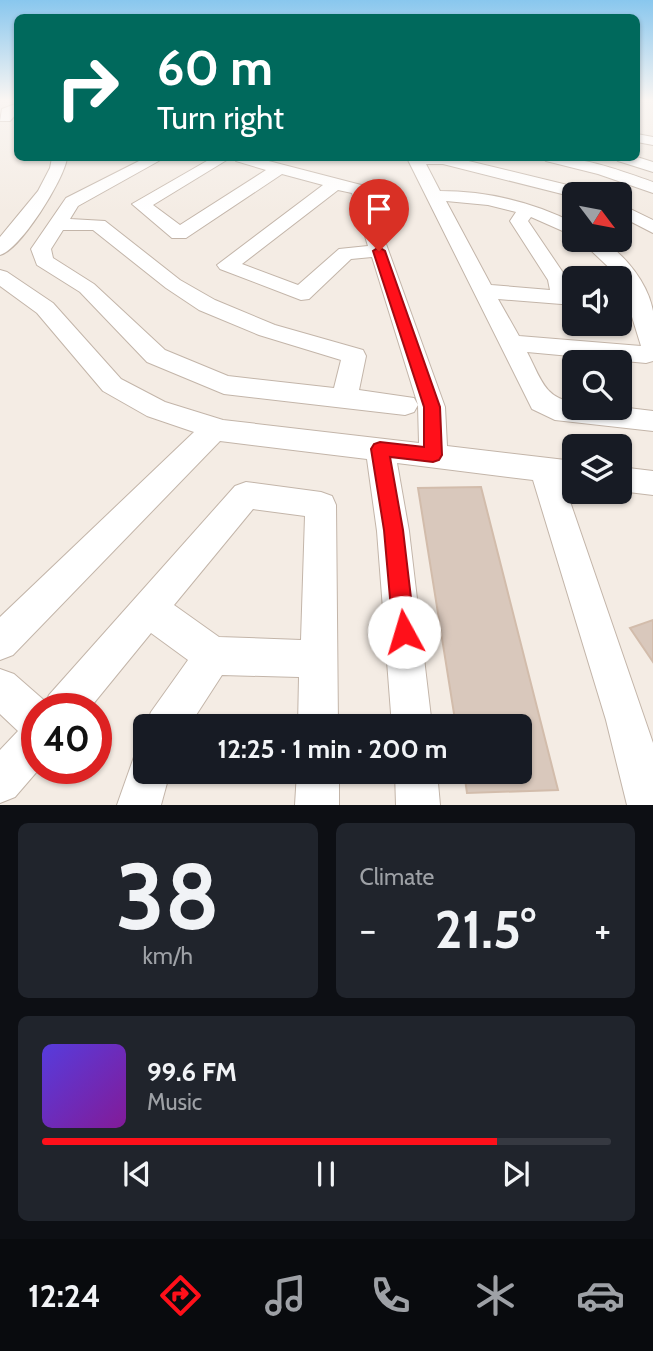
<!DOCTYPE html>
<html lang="en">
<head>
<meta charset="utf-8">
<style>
  body { margin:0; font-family:Cabin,sans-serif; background:#20242c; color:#f1f3f6; height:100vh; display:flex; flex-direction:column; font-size:26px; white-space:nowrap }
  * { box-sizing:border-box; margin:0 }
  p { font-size:23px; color:#9ea1a6 }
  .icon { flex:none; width:38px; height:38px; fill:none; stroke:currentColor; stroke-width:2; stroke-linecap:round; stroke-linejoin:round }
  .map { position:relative; height:805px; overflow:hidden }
  .details { display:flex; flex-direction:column; gap:18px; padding:18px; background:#0d0f14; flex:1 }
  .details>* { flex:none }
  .hud { position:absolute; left:14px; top:14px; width:626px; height:147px; border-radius:10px; box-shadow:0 2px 5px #0004; background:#00695c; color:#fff; overflow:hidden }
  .needle { width:46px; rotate:122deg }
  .controls { position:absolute; left:562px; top:182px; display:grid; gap:14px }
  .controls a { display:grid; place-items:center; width:70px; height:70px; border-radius:10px; background:#171b24; box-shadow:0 2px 5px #0004; font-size:35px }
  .speed { position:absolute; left:21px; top:693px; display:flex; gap:14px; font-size:35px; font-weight:700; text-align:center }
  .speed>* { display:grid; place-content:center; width:91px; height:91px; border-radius:50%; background:#171b24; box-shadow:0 2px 5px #0004; line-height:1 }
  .speed .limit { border:10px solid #d22; background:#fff; color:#111 }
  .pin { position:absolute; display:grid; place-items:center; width:60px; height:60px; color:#fff; margin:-72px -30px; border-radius:50% 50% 50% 0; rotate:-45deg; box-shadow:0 0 7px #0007 }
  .pin .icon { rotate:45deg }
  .me { position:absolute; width:77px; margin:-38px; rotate:354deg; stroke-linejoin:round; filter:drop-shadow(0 0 5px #0008) }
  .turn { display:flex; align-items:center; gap:24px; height:147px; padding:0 28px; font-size:32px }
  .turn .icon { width:91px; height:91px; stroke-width:2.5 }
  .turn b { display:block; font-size:49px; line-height:60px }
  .big { font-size:52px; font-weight:700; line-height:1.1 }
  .details .widget { flex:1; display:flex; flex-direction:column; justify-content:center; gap:10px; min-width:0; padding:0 24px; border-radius:10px; background:#20242c }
  .details .dial { align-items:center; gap:0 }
  .dial b { font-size:91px; line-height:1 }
  .song { display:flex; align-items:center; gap:21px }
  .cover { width:84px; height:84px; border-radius:10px; background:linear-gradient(135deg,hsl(250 70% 55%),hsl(290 70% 35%)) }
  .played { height:7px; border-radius:4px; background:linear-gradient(90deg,#ff101a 80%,#363941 80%) }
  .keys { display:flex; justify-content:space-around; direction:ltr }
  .heat { display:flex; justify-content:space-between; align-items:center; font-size:38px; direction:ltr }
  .details .tiles { flex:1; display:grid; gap:18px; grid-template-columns:1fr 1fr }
  .widget:last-child { grid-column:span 2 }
  .trip { position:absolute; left:133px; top:714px; width:399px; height:70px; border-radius:10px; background:#171b24; box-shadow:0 2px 5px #0004; font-weight:700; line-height:70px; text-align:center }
  .menu { display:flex; height:112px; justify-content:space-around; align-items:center; background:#090b0e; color:#9ea1a6 }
  .menu .icon { width:49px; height:49px }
  .menu .selected { color:#ff101a }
  .menu b { font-size:32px; color:#f1f3f6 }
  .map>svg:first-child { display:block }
  .building { fill:#d9c8bc; stroke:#d2bcab; stroke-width:2 }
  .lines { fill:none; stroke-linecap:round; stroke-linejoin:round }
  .minor-casing { stroke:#c3b5a9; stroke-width:2 }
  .minor { fill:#fff; fill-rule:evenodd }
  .route { fill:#ff101a; stroke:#a60a11; stroke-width:2 }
</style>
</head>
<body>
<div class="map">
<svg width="653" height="805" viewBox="0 0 653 805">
  <rect width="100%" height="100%" fill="#f4ece4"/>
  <g class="building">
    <path d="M481,487L558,790L467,793L464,772H520V726H456L418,488Z"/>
    <path d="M653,620V662L630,628Z"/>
  </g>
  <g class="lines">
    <defs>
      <g id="minor">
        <path d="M18,103V112L10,121H0L2,109Z"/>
        <path d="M637,134L653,137V145L637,142Z"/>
        <path d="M637,157L653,162V172L618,161L615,158Z"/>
        <path d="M52,158H67C64,180 20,250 0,255V237L38,191L50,168Z"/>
        <path d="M145,158H164L78,206L70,219L105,221L180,280L215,300L275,325L363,350L366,356L359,390L414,398L418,405L372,257L351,259L309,299L301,300L220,269L217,265L323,185L282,174L186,238H172L132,204L212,158H230L153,205L180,225L266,170L236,161L234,158H257L365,186L445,407L447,446L574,461V485L564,484L653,743V805H627L606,720L533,480L397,463L409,531L432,726H392L377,531L367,459L220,441L13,655L0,660V617L194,432L147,416L103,391L37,313L0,286V270L7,272L53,303L121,379L165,402L223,420L419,443L418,405L414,412L405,415L224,394L147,362L80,292L37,265L31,249L66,198ZM338,190L352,193L368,246L339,249L298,285L242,264ZM63,230H93L166,288L199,310L259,335L341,360L334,388L228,376L165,350L94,284L53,258L51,249Z"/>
        <path d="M407,158H456L588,190L590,194H574V197L443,164H426L440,191C486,191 533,202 574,223V236L531,217L528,221L568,280L571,291H574V305L498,299L519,336L641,346L620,278L580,240H602C625,255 648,283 653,311C653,327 653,345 653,361L646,363L527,352C540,376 544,399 574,402V408L620,407L653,411V431L555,420L532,409ZM446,201L488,205L516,212L510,221L548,280L550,290L491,285Z"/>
        <path d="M543,158C580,155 618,170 653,182V193L598,174L546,161Z"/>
        <path d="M620,204L653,220V233L620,216Z"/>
        <path d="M620,467L653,471V495L620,491Z"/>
        <path d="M246,482L321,492L332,496L336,505L338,726H298L299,677L222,675L189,726L145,727L151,712L188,660L151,633L89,709H37V768H40L15,797L0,803V750L18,731L0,714V669L14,674L46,702L49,695L235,486ZM253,509L305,516L301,640L219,637L174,605Z"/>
        <path d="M145,752V772H170L161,805H117L134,757Z"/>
        <path d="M297,772H339V805H295Z"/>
        <path d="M395,772H437L440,805H396Z"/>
      </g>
    </defs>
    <use href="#minor" class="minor-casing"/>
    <use href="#minor" class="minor"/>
  </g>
  <linearGradient id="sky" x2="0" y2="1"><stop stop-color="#89c7ee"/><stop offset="0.47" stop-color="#faf6f3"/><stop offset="1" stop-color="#faf6f3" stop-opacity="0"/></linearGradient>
  <rect width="653" height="212" fill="url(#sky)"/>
  <path class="route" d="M379,247L385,251L440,407L442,455L439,460L433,462L390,457L403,530L415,632L411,640L404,643L396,640L393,632L384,530L371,449L374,444L380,442L424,447V407L373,251Z"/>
</svg>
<div class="controls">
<a><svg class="needle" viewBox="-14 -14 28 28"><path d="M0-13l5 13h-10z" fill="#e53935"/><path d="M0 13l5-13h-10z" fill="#9ea1a6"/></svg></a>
<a><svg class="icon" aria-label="sound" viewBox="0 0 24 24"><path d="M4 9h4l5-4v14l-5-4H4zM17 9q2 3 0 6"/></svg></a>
<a><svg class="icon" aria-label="search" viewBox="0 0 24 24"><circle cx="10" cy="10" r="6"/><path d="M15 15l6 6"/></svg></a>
<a><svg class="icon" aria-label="layers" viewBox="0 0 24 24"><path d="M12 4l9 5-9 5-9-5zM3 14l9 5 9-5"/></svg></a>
</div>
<div class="speed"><div class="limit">40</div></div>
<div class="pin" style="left:379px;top:251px;background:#d93025"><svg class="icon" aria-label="arrive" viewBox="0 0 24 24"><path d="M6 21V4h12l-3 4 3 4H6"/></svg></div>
<svg class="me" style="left:404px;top:632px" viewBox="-20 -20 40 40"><circle r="19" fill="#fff"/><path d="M0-13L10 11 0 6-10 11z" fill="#ff101a"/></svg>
<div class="trip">12:25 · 1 min · 200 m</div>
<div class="hud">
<div class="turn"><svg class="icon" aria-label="right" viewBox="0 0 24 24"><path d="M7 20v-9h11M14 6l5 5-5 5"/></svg><div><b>60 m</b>Turn right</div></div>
</div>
</div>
<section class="details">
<div class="tiles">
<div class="widget dial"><b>38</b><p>km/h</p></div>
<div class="widget"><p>Climate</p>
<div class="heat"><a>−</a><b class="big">21.5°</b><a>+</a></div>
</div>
<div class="widget">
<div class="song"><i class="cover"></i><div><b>99.6 FM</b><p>Music</p></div></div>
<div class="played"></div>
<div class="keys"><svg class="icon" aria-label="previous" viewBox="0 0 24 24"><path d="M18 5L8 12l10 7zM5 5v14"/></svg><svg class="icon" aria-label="pause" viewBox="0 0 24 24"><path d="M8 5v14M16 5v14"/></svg><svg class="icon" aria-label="next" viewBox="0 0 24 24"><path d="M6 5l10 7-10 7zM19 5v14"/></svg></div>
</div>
</div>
</section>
<nav class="menu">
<b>12:24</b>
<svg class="icon selected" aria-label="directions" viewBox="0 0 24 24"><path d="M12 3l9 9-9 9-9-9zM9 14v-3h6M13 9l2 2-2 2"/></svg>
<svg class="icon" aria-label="music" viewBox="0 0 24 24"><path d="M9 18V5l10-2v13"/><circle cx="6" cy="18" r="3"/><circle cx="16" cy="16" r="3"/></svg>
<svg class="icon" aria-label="phone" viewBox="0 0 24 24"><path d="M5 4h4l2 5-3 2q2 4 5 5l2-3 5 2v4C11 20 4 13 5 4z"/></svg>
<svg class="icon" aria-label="climate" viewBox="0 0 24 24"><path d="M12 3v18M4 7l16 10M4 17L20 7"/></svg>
<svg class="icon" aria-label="car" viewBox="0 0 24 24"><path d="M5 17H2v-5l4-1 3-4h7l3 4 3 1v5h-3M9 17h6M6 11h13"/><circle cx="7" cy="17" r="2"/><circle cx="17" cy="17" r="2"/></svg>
</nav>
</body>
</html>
